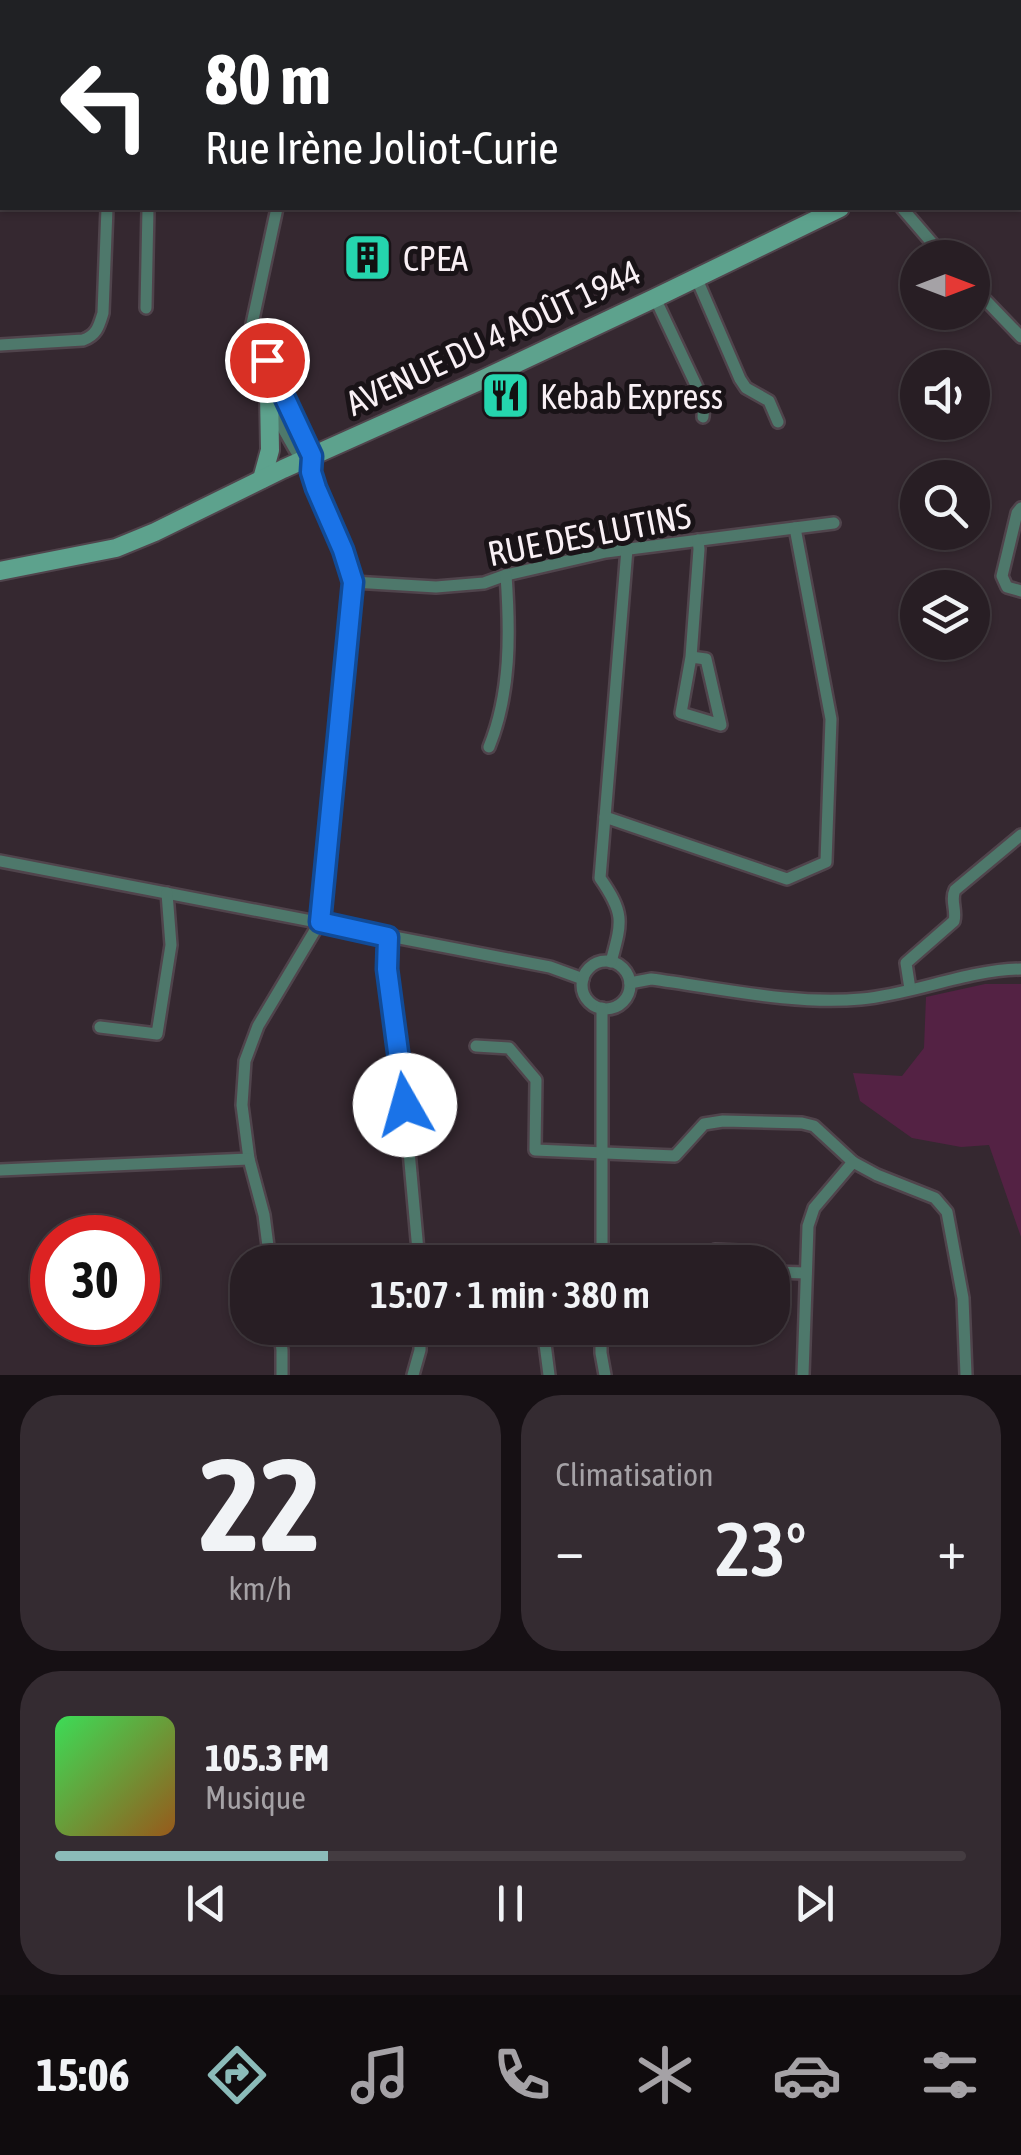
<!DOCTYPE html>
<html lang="fr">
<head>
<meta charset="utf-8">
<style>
  body { margin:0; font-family:"Asap Condensed",sans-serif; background:#342b31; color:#f1f3f6; height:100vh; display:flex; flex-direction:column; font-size:38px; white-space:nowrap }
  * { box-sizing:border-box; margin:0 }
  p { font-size:32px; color:#a5a2a6 }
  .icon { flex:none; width:55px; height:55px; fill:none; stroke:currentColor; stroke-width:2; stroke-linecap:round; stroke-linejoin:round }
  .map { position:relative; height:1375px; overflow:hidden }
  .drawer { display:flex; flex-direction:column; gap:20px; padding:20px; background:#161014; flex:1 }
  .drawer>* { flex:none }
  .guide { position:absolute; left:0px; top:0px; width:1022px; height:210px; box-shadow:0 2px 8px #0004,0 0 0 2px #443c41; background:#202124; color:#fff; overflow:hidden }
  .needle { width:65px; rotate:90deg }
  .buttons { position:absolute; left:900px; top:240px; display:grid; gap:20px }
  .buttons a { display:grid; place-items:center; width:90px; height:90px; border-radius:50%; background:#281e24; box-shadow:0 2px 8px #0004,0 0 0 2px #443c41; font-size:50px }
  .speed { position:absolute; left:30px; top:1215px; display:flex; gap:20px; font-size:50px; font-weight:700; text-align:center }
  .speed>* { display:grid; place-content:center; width:130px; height:130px; border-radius:50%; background:#281e24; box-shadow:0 2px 8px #0004,0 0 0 2px #443c41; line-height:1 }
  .speed .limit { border:15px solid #d22; background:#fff; color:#111 }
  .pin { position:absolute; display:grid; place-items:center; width:85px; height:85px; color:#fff; margin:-42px; border:5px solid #fff; border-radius:50%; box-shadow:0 2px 10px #0007 }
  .me { position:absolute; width:110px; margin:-55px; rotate:353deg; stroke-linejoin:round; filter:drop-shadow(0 0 8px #0008) }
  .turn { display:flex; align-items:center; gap:35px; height:210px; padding:0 40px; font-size:45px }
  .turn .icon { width:130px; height:130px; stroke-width:2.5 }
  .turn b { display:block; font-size:70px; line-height:85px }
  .big { font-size:75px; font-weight:600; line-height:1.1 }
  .drawer .widget { flex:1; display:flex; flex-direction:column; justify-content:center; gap:15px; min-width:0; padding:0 35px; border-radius:40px; background:#342b31 }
  .drawer .dial { align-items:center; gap:0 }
  .dial b { font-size:130px; line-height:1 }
  .song { display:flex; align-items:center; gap:30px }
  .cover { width:120px; height:120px; border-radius:15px; background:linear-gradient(135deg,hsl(130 70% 55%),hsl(30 70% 35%)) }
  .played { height:10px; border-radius:5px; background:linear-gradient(90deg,#8bbbb9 30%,#443c41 30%) }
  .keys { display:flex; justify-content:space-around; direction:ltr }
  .heat { display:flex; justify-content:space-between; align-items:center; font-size:55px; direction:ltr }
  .drawer .tiles { flex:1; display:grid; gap:20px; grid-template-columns:1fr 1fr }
  .widget:last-child { grid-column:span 2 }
  .trip { position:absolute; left:230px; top:1245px; width:560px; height:100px; border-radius:40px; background:#281e24; box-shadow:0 2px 8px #0004,0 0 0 2px #443c41; font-weight:600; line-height:100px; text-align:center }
  .tab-bar { display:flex; height:160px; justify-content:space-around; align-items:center; background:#100c0e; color:#a5a2a6 }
  .tab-bar .icon { width:70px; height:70px }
  .tab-bar .active { color:#8bbbb9 }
  .tab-bar b { font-size:45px; color:#f1f3f6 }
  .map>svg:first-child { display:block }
  .green { fill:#542244 }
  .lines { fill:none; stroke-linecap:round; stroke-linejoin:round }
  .street-casing { stroke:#50444c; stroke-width:16 }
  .secondary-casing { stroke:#50444c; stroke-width:22 }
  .street { stroke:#4e786b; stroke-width:11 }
  .secondary { stroke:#5da28d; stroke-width:18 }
  .route-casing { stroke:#114b97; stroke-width:25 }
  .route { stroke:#1a73e8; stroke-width:18 }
  .labels { text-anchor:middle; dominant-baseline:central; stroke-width:10; stroke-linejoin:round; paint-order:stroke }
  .poi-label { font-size:35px; fill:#f9f0f5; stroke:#191317; text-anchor:start }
  .street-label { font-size:35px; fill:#f9f0f5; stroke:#191317 }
</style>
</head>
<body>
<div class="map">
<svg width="1021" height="1375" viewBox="0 0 1021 1375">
  <rect width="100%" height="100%" fill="#352830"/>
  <path class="green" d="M985,984H1021V1237L989,1145L961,1147L912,1138L860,1101L853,1073L902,1076L924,1048L926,997Z"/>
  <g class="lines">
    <defs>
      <g id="street">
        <path d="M592,0V2"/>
        <path d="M652,0V2"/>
        <path d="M922,0L923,2"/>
        <path d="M114,2V0"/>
        <path d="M326,2L327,0"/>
        <path d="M277,208L252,324C255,373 277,424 305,465"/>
        <path d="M902,208L945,258"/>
        <path d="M696,277L740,379L746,388L769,401L778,422"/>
        <path d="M972,286L1021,337"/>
        <path d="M655,298L704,402L703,417"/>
        <path d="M146,308L148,208"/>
        <path d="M253,339L262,351L311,456V472L316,488L343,550L353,582L320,922L258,1026L245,1061L242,1105L249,1159L264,1215L270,1262"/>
        <path d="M0,345L83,340C97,335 99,326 103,313L107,208"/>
        <path d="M1021,508L1017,513L1002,576L1007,587L1021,591"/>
        <path d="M353,582L436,587L484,583L506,575L606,552L834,523"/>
        <path d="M691,657L706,659L721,725L681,713L691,657L699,549L698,540"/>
        <path d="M489,747C511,693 510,632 506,575"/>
        <path d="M605,817L787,879L826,862L831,719L795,528"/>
        <path d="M0,861L550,967L583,979"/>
        <path d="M388,937L387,969L408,1140L419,1262"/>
        <circle cx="606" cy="985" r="24"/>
        <path d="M611,962C622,921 625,914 600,878L627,549"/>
        <path d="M630,983L651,979C720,988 792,1005 861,999C915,994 966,970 1021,969"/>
        <path d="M910,989L906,963L954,921C957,910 950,900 955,890L1021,835"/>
        <path d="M100,1027L157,1034L171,945L167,893"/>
        <path d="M476,1046L509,1048L536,1080L535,1150L675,1156L704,1124L723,1121L802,1123L814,1126L853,1162"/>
        <path d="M0,1170L249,1159"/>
        <path d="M602,1262V1008"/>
        <path d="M714,1262L715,1250L739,1251L740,1262"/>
        <path d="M772,1272L806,1273"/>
        <path d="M279,1328L282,1350V1375"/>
        <path d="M543,1328L549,1375"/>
        <path d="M601,1328V1353L605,1375"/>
        <path d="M413,1375L420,1350V1328"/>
        <path d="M803,1375L808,1226L814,1208L853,1162L877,1175L935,1198L947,1212L963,1298L966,1375"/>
      </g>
      <g id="secondary">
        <path d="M1020,120H1021"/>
        <path d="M262,479L270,450L269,393"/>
        <path d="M0,571L116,548L155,532L283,469L477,382L655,298L840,208"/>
      </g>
    </defs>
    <use href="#street" class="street-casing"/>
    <use href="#secondary" class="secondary-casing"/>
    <use href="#street" class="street"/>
    <use href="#secondary" class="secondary"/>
  </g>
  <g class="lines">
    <defs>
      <path id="route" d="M267,360L312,456L311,472L316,488L343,550L353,582L320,922L388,937L387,969L405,1105"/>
    </defs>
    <use href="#route" class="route-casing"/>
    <use href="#route" class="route"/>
  </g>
  <defs>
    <symbol id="building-square" viewBox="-11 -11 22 22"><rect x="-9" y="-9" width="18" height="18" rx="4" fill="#25d5ae" stroke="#191317"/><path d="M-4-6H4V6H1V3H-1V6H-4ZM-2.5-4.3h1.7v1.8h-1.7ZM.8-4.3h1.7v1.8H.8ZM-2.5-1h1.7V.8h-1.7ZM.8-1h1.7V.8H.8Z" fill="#111"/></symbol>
    <symbol id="restaurant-square" viewBox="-11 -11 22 22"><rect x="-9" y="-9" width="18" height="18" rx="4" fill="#25d5ae" stroke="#191317"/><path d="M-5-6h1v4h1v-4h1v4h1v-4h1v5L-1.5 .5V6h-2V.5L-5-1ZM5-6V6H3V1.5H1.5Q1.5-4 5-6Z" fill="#111"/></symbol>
  </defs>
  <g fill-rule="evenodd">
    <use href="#building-square" x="340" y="230" width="55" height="55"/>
    <use href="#restaurant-square" x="478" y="368" width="55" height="55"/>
  </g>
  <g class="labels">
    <g class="poi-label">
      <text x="403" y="258">CPEA</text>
      <text x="540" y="396">Kebab Express</text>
    </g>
    <g class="street-label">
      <text transform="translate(493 337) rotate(-25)">AVENUE DU 4 AOÛT 1944</text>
      <text transform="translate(589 534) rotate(-11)">RUE DES LUTINS</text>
    </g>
  </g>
</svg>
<div class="buttons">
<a><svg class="needle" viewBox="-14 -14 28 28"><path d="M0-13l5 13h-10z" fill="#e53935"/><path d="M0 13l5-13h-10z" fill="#a5a2a6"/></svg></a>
<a><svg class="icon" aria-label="sound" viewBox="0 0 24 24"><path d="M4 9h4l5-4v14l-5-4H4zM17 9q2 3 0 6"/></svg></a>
<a><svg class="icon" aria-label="search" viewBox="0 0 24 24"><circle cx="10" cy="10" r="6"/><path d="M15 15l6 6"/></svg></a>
<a><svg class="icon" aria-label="layers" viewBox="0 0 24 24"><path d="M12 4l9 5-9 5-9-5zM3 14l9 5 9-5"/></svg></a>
</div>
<div class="speed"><div class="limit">30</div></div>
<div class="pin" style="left:267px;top:360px;background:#d93025"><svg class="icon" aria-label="arrive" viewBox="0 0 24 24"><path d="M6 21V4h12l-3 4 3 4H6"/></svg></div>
<svg class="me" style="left:405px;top:1105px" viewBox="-20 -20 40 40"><circle r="19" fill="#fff"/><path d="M0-13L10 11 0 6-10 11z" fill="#1a73e8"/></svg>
<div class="trip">15:07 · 1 min · 380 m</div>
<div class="guide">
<div class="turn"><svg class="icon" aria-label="left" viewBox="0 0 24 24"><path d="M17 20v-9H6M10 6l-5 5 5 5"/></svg><div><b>80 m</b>Rue Irène Joliot-Curie</div></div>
</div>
</div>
<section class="drawer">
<div class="tiles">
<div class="widget dial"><b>22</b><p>km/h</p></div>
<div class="widget"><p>Climatisation</p>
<div class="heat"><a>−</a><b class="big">23°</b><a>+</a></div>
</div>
<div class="widget">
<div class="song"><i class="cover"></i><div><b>105.3 FM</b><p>Musique</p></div></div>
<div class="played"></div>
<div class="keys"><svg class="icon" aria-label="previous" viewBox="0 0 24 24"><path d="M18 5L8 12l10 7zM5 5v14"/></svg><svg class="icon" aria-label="pause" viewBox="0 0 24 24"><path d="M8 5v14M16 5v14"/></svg><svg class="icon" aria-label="next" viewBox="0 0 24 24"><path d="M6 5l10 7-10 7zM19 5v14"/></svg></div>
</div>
</div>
</section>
<nav class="tab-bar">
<b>15:06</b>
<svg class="icon active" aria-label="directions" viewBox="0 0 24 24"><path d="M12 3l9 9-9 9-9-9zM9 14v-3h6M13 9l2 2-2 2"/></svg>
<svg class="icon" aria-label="music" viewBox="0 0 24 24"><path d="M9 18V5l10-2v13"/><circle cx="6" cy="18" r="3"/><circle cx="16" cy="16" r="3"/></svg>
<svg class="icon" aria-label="phone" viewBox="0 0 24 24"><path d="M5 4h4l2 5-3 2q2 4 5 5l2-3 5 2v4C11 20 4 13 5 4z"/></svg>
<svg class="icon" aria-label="climate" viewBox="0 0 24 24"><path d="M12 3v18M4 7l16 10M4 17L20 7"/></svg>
<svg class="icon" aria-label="car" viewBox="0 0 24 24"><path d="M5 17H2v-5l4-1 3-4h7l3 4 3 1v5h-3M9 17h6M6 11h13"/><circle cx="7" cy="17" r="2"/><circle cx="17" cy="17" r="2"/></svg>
<svg class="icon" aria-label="filters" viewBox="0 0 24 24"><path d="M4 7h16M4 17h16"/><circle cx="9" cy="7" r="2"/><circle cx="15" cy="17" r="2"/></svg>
</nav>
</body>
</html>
